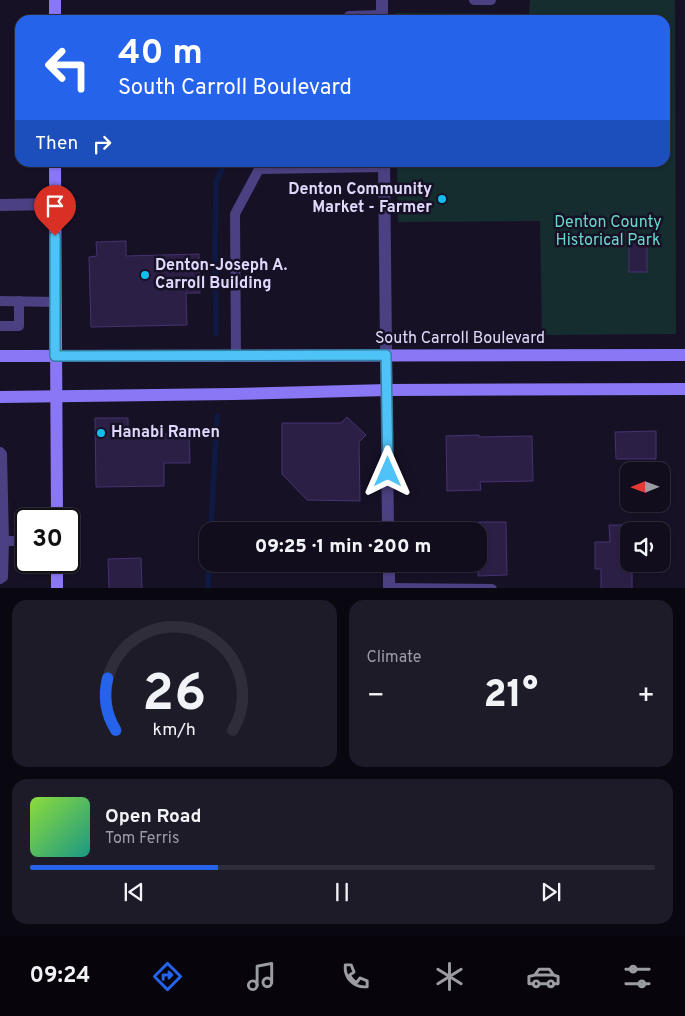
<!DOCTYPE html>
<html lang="en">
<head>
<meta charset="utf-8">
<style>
  body { margin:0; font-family:Overpass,sans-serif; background:#1e1b29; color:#f1f3f6; height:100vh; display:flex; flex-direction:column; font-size:19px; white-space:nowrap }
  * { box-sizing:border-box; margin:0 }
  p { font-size:16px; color:#9c9ca3 }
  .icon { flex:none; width:28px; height:28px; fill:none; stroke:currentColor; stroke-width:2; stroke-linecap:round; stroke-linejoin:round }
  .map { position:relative; height:588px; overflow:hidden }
  .side { display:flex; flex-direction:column; gap:12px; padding:12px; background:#09070f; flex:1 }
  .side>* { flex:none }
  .banner { position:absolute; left:15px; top:15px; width:655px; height:152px; border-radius:15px; box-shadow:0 1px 4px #0004,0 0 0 1px #302d3b; background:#2563eb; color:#fff; overflow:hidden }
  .needle { width:32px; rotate:269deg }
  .fabs { position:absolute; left:620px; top:462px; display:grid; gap:10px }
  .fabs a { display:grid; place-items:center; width:50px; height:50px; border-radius:10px; background:#110d1c; box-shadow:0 1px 4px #0004,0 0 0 1px #302d3b; font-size:25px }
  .speed { position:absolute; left:15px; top:508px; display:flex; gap:10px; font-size:25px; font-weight:700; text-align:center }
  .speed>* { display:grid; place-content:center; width:65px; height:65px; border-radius:50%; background:#110d1c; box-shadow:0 1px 4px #0004,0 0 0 1px #302d3b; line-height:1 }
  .speed .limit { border:2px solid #111; border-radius:8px; background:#fff; color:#111 }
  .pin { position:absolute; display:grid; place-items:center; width:42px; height:42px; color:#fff; margin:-51px -21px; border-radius:50% 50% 50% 0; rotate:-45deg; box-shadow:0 0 5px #0007 }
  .pin .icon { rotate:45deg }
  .me { position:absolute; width:55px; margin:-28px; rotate:0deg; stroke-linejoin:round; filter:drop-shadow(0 0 4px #0008) }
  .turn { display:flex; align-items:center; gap:18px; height:105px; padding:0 20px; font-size:22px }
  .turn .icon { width:65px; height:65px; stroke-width:2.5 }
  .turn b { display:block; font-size:35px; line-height:42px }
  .then { display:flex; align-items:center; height:48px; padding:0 20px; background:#0003; gap:10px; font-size:19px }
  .big { font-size:38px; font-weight:800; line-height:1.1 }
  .side .widget { flex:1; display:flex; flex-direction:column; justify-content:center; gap:8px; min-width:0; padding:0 18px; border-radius:15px; background:#1e1b29 }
  .side .dial { align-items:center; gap:0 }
  .dial svg { height:130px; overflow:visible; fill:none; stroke:#302d3b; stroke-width:7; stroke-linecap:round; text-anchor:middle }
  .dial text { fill:#f1f3f6; stroke:none }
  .song { display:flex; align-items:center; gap:15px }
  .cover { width:60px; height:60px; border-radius:8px; background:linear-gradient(135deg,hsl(90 70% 55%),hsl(170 70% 35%)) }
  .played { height:5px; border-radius:2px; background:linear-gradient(90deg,#2563eb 30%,#302d3b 30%) }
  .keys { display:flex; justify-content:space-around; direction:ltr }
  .heat { display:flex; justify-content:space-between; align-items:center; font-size:28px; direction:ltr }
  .side .tiles { flex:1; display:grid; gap:12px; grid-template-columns:1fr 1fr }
  .widget:last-child { grid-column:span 2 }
  .trip { position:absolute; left:199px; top:522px; width:288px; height:50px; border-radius:15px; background:#110d1c; box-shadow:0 1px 4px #0004,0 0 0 1px #302d3b; font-weight:800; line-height:50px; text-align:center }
  .dock { display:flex; height:80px; justify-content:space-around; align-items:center; background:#07050b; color:#9c9ca3 }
  .dock .icon { width:35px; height:35px }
  .dock .on { color:#2563eb }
  .dock b { font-size:22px; color:#f1f3f6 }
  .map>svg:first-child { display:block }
  .green { fill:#152d2f }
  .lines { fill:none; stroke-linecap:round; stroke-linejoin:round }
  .stream { stroke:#0e1a42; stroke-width:5.5 }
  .building { fill:#2c1f45; stroke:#463270 }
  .lane { stroke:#4b4081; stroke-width:10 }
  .street { stroke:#4b4081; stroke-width:12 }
  .secondary { stroke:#8a77f5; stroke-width:12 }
  .route-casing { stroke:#337fa1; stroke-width:12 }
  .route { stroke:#4fc3f7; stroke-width:9 }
  .poi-dot { fill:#13bcee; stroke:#171126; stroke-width:2 }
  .labels { text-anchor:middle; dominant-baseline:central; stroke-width:5; stroke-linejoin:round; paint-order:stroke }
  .poi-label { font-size:16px; font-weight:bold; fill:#e1d9fc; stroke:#171126; text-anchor:start }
  .park-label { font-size:16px; fill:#69d8cb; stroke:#171126 }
  .street-label { font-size:16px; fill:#e1d9fc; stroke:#171126 }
</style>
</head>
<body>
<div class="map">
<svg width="685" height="589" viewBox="0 0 685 589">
  <rect width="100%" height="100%" fill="#171126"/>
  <path class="green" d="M530,0H675L676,334L542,335L540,221L398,222L397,163L665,162V20H396V13L529,14Z"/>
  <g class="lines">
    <g class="stream">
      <path d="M216,333L215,250L216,183L225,162"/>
      <path d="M211,531L217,416"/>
      <path d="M208,589L209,564"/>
    </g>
  </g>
  <g class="building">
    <rect x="629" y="240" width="18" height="32"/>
    <path d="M126,241V256L199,254L200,293H186L187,325L91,327L89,257L97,256L96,242Z"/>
    <path d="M347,417L366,435L359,442L360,501L307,500L282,474V423H341Z"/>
    <path d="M95,418H128V434H189L190,463H164V486L96,487Z"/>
    <path d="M656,431V459H616L615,432Z"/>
    <path d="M479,435V437L532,436L533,481L480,482L481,490L447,491L446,436Z"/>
    <path d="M478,522H506L507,575L478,576Z"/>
    <path d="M609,525H629V564H632V589H601V569H595V542H610Z"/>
    <path d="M141,558L142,589H109L108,559Z"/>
  </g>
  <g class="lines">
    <g class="lane">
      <path d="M474,0H491"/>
      <path d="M349,16L382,15"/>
      <path d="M0,301L55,302"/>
      <path d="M0,326H19V301"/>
      <path d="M236,355L235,214L259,169L384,167"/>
      <path d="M0,452L2,454L4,541H26"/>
      <path d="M0,579L3,577L4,541"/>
      <path d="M389,588L492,589"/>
    </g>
    <g class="street">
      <path d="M382,0V20"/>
      <path d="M384,162L388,531"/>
      <path d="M0,205L55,204"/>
      <path d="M389,589V564"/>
    </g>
    <g class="secondary">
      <path d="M55,20V0"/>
      <path d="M55,162L57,519"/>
      <path d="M0,356L685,355"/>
      <path d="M0,397L233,394L387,390L685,389"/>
      <path d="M57,561V589"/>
    </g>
  </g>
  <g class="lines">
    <defs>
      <path id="route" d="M55,236V356L386,355L388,472"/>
    </defs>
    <use href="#route" class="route-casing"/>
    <use href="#route" class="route"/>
  </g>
  <g class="poi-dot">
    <circle cx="442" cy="199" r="5"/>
    <circle cx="145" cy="275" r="5"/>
    <circle cx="101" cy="433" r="5"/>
  </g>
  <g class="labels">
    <g class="poi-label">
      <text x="432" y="190" text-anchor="end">Denton Community<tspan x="432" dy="18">Market - Farmer</tspan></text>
      <text x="155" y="266">Denton-Joseph A.<tspan x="155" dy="18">Carroll Building</tspan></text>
      <text x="111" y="433">Hanabi Ramen</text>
    </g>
    <g class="park-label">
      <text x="608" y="223">Denton County<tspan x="608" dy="18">Historical Park</tspan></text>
    </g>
    <g class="street-label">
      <text x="460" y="339">South Carroll Boulevard</text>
    </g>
  </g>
</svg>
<div class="fabs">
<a><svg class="needle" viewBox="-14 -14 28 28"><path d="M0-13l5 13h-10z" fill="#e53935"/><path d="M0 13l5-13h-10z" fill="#9c9ca3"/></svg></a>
<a><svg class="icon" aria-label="sound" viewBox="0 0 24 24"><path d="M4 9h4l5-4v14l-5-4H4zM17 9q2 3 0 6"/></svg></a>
</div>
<div class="speed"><div class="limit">30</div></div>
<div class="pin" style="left:55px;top:236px;background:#d93025"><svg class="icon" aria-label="arrive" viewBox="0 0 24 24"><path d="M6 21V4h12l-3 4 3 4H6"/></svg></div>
<svg class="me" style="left:388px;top:472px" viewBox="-20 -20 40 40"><path d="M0-17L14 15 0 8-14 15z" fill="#4fc3f7" stroke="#fff" stroke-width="4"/></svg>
<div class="trip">09:25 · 1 min · 200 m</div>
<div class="banner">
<div class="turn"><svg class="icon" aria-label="left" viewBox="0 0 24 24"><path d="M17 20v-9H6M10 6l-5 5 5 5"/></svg><div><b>40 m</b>South Carroll Boulevard</div></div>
<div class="then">Then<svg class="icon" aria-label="right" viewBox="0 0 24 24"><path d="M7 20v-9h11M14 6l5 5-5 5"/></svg></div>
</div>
</div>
<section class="side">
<div class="tiles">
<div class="widget dial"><svg viewBox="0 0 100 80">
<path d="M14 69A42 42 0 1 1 86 69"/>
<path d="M14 69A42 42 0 0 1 9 37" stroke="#2563eb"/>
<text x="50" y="56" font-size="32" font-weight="700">26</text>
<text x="50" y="72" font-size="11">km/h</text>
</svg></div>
<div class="widget"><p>Climate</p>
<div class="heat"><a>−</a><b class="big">21°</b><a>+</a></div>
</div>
<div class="widget">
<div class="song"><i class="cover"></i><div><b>Open Road</b><p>Tom Ferris</p></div></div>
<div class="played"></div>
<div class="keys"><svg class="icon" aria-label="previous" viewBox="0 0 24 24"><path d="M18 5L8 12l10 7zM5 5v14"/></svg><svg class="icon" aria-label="pause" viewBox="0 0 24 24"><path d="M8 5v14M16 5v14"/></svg><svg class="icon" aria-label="next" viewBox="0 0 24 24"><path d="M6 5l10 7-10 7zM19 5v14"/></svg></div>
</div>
</div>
</section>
<nav class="dock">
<b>09:24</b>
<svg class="icon on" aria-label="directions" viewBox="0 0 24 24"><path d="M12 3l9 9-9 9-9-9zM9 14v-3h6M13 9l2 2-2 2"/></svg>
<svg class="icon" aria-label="music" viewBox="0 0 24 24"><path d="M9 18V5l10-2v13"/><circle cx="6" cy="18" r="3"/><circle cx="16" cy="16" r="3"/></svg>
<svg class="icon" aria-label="phone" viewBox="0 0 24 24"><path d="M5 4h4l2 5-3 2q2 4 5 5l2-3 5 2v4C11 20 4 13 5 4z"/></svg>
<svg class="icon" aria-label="climate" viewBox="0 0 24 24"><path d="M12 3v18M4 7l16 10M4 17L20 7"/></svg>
<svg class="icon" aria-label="car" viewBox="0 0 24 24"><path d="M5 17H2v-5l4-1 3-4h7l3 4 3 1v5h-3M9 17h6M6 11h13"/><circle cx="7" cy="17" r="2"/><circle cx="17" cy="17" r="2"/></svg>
<svg class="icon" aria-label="filters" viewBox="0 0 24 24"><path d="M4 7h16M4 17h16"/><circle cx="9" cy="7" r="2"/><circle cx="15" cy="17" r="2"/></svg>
</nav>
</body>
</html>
